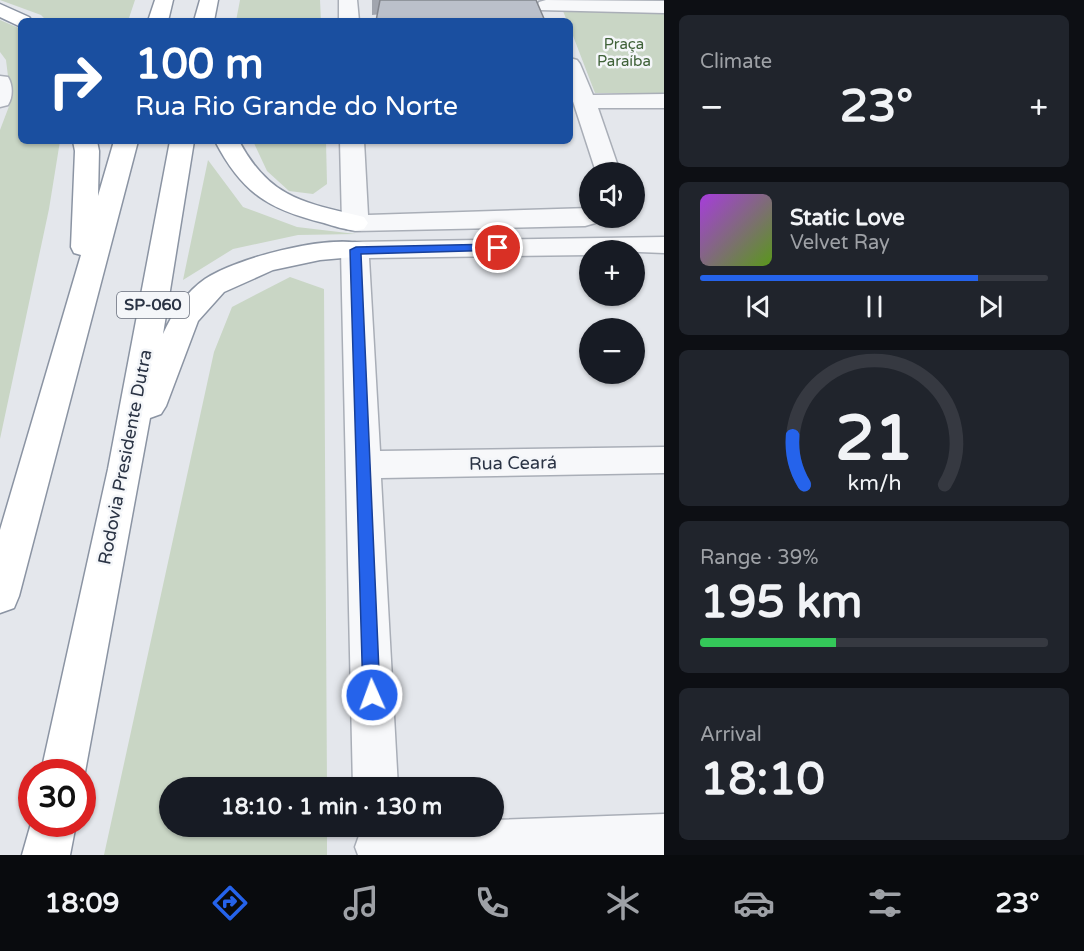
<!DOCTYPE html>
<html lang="en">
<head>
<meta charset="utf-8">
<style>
  body { margin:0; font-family:"Varela Round",sans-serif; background:#20242c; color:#f1f3f6; height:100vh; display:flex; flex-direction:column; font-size:22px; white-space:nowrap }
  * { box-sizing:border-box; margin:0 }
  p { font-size:20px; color:#9ea1a6 }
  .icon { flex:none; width:33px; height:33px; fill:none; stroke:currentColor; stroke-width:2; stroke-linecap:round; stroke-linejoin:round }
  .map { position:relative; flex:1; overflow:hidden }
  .drawer { display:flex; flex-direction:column; gap:15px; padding:15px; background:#0d0f14; width:420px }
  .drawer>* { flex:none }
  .hud { position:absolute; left:18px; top:18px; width:555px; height:126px; border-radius:9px; box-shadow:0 2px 4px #0004; background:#1a4fa0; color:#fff; overflow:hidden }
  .fabs { position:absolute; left:579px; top:162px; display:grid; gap:12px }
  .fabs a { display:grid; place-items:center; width:66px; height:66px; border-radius:50%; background:#171b24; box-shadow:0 2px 4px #0004; font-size:30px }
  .speed { position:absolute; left:18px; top:759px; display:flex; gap:12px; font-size:30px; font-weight:700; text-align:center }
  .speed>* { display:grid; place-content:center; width:78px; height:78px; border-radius:50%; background:#171b24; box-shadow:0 2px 4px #0004; line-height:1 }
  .speed .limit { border:9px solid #d22; background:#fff; color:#111 }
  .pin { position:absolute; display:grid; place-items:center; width:51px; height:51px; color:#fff; margin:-26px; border:3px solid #fff; border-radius:50%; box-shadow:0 2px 6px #0007 }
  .me { position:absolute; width:66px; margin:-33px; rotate:358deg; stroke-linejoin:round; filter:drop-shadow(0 0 4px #0008) }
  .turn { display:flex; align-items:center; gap:21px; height:126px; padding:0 18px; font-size:27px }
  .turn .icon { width:78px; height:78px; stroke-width:2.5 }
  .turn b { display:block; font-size:42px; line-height:51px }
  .big { font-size:45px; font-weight:800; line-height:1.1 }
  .drawer .tile { flex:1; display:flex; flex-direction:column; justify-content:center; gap:9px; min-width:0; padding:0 21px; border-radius:9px; background:#20242c }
  .drawer .dial { align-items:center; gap:0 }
  .dial svg { height:156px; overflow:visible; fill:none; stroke:#363941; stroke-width:7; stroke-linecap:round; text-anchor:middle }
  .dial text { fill:#f1f3f6; stroke:none }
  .song { display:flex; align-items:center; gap:18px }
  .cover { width:72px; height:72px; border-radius:9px; background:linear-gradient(135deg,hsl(280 70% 55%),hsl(90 70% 35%)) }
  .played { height:6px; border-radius:3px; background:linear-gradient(90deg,#2563eb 80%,#363941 80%) }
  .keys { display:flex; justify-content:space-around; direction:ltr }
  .heat { display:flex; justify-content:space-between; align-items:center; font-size:33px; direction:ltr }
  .charge { height:9px; border-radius:4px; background:linear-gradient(90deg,#34c759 39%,#363941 0) }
  .trip { position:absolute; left:159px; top:777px; width:345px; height:60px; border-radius:30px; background:#171b24; box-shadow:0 2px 4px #0004; font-weight:800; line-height:60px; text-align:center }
  .tabs { display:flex; height:96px; justify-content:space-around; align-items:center; background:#090b0e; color:#9ea1a6 }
  .tabs .icon { width:42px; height:42px }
  .tabs .selected { color:#2563eb }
  .tabs b { font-size:27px; color:#f1f3f6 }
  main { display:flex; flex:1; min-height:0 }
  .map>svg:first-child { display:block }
  .green { fill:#c9d6c5 }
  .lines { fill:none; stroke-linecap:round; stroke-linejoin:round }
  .street-casing { stroke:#a9aeb7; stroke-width:3 }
  .highway-casing { stroke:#8b94a3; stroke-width:3 }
  .street { fill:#f7f8fa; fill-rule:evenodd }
  .highway { fill:#fff; fill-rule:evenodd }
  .wall { fill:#a1a5ae }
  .building { fill:#bbc0ca; stroke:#83868d; stroke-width:1.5 }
  .route { fill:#2563eb; stroke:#184099; stroke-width:1.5 }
  .labels { text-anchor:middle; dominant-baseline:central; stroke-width:5; stroke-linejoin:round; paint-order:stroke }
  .far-park-label { font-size:15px; fill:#3f6138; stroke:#f4f6f9 }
  .shield { fill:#f4f6f9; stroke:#676e7b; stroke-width:1.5 }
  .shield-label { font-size:16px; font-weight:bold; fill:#2b3445 }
  .street-label { font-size:18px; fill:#2b3445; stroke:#f4f6f9 }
</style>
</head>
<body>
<main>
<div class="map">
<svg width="664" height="855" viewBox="0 0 664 855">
  <rect width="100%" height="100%" fill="#e4e7ec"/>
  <g class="green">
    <path d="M0,0H135L128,21H47L41,15Z"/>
    <path d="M240,0H320L321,21H236Z"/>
    <path d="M563,11L664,13V93H595L570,28V21H567Z"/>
    <path d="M0,20L21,29V141H60L49,209L0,439V130L11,101L6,60L0,52Z"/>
    <path d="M253,141H326L327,184L313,194L289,191L267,171Z"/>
    <path d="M208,160L243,207L297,227L356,234L298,235L233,249L183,280Z"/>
    <path d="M290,277L324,289L327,787L170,788V826L327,827V855H104L214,352L232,307Z"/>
  </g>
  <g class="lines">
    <defs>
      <g id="street">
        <path d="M339,0H357L359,21H339Z"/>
        <path d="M546,0L664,1V13L539,10L537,6L539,2Z"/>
        <path d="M570,58L577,60L580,64L593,95L664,94V108H598L620,172H596L570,92Z"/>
        <path d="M0,76L8,77C13,85 13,97 8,105L0,107Z"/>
        <path d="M340,141H364L368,215L590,208V218H602L599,222L585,226L355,231L346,229L342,223Z"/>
        <path d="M664,237V253L590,250V255L369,258L380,451L664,447V473L381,478L398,788H353L341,250L345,244L355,242Z"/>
        <path d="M664,814V855H358L355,847L361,830L371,826H494V820Z"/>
      </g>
      <g id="highway">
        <path d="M155,0H173L168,21H148Z"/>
        <path d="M200,0H218L214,21H194Z"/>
        <path d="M0,4L29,17L32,21H21V27L0,17Z"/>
        <path d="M73,141H97L99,151L98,196L114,141H138L19,596L14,608L0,613V530L81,255L74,253L71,247L75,151Z"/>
        <path d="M170,141H194L163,334C172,314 186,292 205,279C237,258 327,234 365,244L369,250L365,256L320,260L273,270L224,292L198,321L166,406L161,414L150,418L85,772L82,779V772H41L108,469Z"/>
        <path d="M215,141H239C270,199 305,203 364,217L368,223L364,229C351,232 337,227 324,223C268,209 242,193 215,141Z"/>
        <path d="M32,820V824H76L70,855H22Z"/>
      </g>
    </defs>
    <use href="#street" class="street-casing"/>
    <use href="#highway" class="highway-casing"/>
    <use href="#street" class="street"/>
    <use href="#highway" class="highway"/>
  </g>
  <path class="wall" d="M372,0H536L372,15Z"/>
  <path class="building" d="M380,0H536L545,21H376Z"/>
  <path class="route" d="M498,244L502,245V250L361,254L380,695L378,701L372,704L366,701L363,695L350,250L356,247Z"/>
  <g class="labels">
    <g class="far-park-label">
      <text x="624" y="44">Praça<tspan x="624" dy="17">Paraíba</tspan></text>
    </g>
    <rect class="shield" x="117" y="292" width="72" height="26" rx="4.5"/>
    <g class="shield-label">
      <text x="153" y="305">SP-060</text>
    </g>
    <g class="street-label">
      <text transform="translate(125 457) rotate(-79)">Rodovia Presidente Dutra</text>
      <text transform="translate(513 463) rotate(-1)">Rua Ceará</text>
    </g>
  </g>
</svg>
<div class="fabs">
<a><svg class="icon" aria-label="sound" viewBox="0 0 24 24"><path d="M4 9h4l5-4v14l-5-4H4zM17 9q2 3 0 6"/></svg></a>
<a>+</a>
<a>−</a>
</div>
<div class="speed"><div class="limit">30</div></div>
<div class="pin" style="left:498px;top:248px;background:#d93025"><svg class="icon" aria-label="arrive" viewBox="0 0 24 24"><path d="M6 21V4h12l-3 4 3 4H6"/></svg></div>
<svg class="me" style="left:372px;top:695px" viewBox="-20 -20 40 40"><circle r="17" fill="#2563eb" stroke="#fff" stroke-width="3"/><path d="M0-11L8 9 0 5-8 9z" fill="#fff"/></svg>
<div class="trip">18:10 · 1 min · 130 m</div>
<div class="hud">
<div class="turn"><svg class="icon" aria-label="right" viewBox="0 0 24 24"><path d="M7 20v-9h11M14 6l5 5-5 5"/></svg><div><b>100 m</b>Rua Rio Grande do Norte</div></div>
</div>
</div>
<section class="drawer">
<div class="tile"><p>Climate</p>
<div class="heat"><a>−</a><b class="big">23°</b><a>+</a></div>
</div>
<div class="tile">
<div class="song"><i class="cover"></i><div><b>Static Love</b><p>Velvet Ray</p></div></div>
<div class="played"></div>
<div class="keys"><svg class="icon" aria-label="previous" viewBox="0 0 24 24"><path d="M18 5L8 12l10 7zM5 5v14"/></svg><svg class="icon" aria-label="pause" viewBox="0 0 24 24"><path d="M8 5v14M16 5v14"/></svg><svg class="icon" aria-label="next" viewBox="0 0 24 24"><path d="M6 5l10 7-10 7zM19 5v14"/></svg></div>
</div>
<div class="tile dial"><svg viewBox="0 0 100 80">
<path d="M14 69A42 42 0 1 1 86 69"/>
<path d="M14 69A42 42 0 0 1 8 44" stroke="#2563eb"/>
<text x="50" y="56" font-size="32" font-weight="700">21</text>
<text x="50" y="72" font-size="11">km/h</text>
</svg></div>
<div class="tile"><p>Range · 39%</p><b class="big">195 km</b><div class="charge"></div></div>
<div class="tile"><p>Arrival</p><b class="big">18:10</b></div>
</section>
</main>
<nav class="tabs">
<b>18:09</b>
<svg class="icon selected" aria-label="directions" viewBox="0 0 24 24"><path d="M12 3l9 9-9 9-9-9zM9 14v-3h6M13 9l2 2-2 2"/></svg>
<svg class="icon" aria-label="music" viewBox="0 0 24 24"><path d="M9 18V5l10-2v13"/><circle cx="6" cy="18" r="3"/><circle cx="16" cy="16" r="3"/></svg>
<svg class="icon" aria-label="phone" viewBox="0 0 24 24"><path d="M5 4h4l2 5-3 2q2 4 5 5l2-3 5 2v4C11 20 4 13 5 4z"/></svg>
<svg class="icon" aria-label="climate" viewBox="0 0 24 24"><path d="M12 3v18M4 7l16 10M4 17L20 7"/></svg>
<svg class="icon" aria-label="car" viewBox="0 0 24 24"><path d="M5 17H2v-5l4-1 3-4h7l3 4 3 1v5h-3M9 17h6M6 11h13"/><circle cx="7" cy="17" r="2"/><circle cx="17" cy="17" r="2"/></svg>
<svg class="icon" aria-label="filters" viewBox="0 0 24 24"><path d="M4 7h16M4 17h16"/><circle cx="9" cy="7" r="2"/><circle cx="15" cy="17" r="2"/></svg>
<b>23°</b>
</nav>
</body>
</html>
